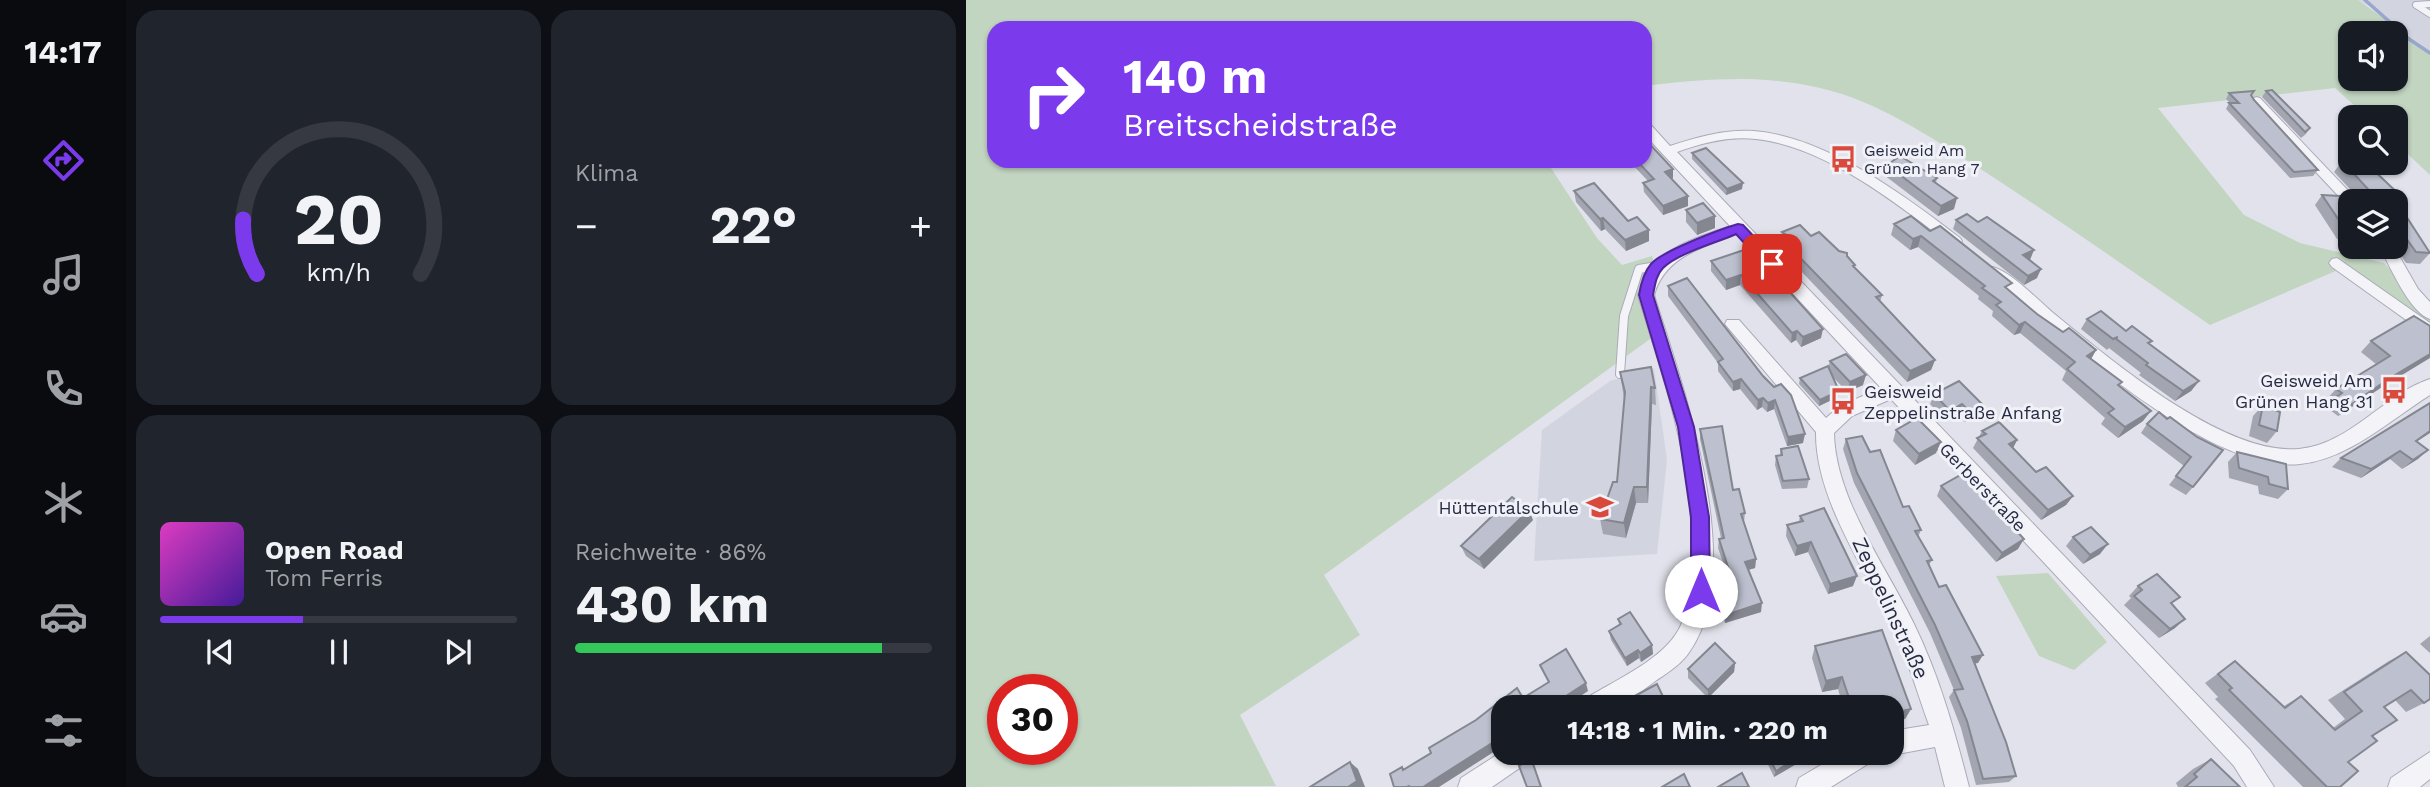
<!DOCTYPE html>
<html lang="de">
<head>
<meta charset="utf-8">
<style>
  body { margin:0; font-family:"Work Sans",sans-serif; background:#20242c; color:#f1f3f6; height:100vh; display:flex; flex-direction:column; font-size:26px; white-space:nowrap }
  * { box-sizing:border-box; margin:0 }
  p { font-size:23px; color:#9ea1a6 }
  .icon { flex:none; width:38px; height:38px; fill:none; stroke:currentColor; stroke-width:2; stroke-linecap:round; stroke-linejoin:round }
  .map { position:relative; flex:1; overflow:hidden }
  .side { display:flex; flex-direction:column; gap:10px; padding:10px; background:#0d0f14; width:840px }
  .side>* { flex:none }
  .guide { position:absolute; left:21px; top:21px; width:665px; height:147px; border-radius:21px; box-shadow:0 2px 5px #0004; background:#7c3aed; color:#fff; overflow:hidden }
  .tools { position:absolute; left:1372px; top:21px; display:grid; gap:14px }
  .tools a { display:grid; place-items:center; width:70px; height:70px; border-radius:14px; background:#171b24; box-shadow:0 2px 5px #0004; font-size:35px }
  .speed { position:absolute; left:21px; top:674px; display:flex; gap:14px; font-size:35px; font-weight:700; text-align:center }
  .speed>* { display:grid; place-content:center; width:91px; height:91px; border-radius:50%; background:#171b24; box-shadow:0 2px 5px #0004; line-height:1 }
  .speed .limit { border:10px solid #d22; background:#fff; color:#111 }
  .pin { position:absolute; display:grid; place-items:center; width:60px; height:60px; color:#fff; margin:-30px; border-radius:14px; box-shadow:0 4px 10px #0006 }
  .me { position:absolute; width:77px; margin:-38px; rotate:0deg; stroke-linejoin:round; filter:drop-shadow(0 0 5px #0008) }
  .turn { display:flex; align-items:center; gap:24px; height:147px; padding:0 21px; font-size:32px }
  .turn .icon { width:91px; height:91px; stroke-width:2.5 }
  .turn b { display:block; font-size:49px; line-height:60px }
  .big { font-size:52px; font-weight:700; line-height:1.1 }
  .side .tile { flex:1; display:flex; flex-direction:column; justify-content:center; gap:10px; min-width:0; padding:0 24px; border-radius:21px; background:#20242c }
  .side .dial { align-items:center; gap:0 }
  .dial svg { height:182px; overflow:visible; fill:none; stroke:#363941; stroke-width:7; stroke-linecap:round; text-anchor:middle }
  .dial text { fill:#f1f3f6; stroke:none }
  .song { display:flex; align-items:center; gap:21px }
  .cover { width:84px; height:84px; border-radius:10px; background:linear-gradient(135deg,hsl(310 70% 55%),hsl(260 70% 35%)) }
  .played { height:7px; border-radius:4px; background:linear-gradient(90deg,#7c3aed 40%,#363941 40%) }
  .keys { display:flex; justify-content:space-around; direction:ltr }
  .heat { display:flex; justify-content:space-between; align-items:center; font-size:38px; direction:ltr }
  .charge { height:10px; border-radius:5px; background:linear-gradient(90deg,#34c759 86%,#363941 0) }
  .side .tiles { flex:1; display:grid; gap:10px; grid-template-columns:repeat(2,1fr) }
  .trip { position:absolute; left:525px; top:695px; width:413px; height:70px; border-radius:21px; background:#171b24; box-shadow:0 2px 5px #0004; font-weight:700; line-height:70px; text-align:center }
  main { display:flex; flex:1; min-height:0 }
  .dock { display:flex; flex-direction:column; width:126px; justify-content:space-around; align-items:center; background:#090b0e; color:#9ea1a6 }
  .dock .icon { width:49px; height:49px }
  .dock .selected { color:#7c3aed }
  .dock b { font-size:32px; color:#f1f3f6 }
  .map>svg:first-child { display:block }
  .built { fill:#d2d4e0 }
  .green { fill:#c2d5c1; fill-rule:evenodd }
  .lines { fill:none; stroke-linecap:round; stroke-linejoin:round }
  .stream { stroke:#99a6cd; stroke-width:3.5 }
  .service-far1-casing { stroke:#aaabb9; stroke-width:8 }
  .service-casing { stroke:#aaabb9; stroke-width:10 }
  .minor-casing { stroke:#aaabb9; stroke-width:2 }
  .service-far1 { stroke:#f4f4f8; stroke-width:6 }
  .service { stroke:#f4f4f8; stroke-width:8 }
  .minor { fill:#f4f4f8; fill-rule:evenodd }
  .wall { fill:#a3a5b1 }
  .shaded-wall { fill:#848690 }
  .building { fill:#bdc0ce; stroke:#848690; stroke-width:2 }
  .route { fill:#7c3aed; stroke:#51269a; stroke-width:2 }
  .labels { text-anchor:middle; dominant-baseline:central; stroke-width:6; stroke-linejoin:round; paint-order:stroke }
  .far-poi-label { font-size:16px; fill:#282b44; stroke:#f1f2f8; text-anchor:start }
  .poi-label { font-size:18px; fill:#282b44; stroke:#f1f2f8; text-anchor:end }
  .street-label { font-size:18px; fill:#282b44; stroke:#f1f2f8 }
  .near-street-label { font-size:21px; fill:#282b44; stroke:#f1f2f8 }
</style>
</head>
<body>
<main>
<nav class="dock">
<b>14:17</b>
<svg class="icon selected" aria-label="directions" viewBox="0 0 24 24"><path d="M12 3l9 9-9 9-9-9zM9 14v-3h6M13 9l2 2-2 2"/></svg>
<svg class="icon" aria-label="music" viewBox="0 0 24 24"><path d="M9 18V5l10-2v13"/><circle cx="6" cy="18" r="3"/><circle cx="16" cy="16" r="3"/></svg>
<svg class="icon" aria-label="phone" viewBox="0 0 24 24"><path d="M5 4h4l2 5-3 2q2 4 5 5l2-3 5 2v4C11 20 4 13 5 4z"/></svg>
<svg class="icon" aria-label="climate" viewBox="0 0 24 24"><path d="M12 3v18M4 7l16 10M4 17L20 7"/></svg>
<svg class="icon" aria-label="car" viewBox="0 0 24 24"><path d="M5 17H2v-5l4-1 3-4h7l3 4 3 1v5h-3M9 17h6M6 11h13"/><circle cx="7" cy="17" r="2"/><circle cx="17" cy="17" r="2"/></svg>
<svg class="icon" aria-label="filters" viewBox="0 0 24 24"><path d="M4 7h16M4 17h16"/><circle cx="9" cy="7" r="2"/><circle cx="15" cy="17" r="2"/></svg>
</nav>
<section class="side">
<div class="tiles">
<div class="tile dial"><svg viewBox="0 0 100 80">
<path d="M14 69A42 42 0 1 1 86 69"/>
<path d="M14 69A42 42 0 0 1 8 45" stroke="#7c3aed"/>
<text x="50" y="56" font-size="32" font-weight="700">20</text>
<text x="50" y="72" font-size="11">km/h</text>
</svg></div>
<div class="tile"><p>Klima</p>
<div class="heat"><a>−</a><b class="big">22°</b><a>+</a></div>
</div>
<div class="tile">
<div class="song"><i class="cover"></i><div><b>Open Road</b><p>Tom Ferris</p></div></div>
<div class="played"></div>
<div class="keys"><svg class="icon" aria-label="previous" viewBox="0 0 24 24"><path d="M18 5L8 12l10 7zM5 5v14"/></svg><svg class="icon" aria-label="pause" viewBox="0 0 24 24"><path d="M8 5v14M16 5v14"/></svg><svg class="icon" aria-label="next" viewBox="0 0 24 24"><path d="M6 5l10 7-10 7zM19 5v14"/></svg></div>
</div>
<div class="tile"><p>Reichweite · 86%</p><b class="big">430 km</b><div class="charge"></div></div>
</div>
</section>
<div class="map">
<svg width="1464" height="787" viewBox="0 0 1464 787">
  <rect width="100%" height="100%" fill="#e1e2eb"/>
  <g class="built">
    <path d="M1392,0H1464V51L1405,7Z"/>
    <path d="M688,368L701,460L691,554L568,561L576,430L644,381Z"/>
  </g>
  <g class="green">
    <path d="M0,0H1392L1464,51V175L1430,143V117H1401L1369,88L1192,108L1278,215L1334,243L1418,263L1464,309V333L1458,335L1372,270L1244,325C1166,271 1089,217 1010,166C961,135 911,101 854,88C796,74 737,79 679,86V28H28V161H583L581,162L631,238L656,265L686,256L692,276L684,339L358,575L394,635L274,715L310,786L0,787ZM1384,33H1430V79H1384ZM37,690H96V749H37Z"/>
    <path d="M1082,573L1141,642L1108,670L1073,656L1030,576Z"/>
  </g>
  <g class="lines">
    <path class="stream" d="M1399,0L1443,39L1464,53"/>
    <defs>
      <path id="service-far1" d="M1464,4L1450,5L1464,14"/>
      <path id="service" d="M654,374L658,316L673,269L691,266"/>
      <g id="minor">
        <path d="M1290,97L1294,98L1392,201L1380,204L1286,104L1284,101Z"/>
        <path d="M679,123L684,124L704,146C731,137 759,129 788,131C860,137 938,195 994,238L996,241L994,244H984C930,203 860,147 790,139C763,136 736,143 711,152L1284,750L1308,787H1281L1268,766L925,399L886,416L868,433C869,498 920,566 948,624C973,675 989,732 1003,787H979L969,747L926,755L920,752H926V731L963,725C952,695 943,663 930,634C902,573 849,500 850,432L759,324L761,320H773L860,418L874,406L915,388L771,234C737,247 699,256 688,295C716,384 782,566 724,651C716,664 701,673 688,682C677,690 661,704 647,707C638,709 625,707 615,707L619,699C646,682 693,661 710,634C721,618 723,596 724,578C734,480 700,387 672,295C687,248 723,241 764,226L679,135Z"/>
        <path d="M1414,247H1428L1452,289L1464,302V319C1444,313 1423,265 1414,247Z"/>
        <path d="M1371,258L1464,323V337L1366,267L1363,263L1366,259Z"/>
        <path d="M1027,267C1045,272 1071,299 1086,312C1143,358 1257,456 1333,449C1385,444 1418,394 1464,379V395C1424,420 1383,459 1334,464C1244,475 1089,332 1022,276L1019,272L1022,268Z"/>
        <path d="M537,751L569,752L565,760L526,787H492L495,778Z"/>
        <path d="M877,752H912L908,760L865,787H830L833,778Z"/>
        <path d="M1464,752V779L1454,787H1422L1425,778Z"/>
      </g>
    </defs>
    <use href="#service-far1" class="service-far1-casing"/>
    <use href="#service" class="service-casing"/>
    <use href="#minor" class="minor-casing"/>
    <use href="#service-far1" class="service-far1"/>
    <use href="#service" class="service"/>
    <use href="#minor" class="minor"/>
  </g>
  <g class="wall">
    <path d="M1300,91L1344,128L1340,134L1335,138L1296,97Z"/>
    <path d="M1263,93L1286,96L1288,100L1352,170L1347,176L1324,178L1260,109L1263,103H1264L1260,99Z"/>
    <path d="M726,153L776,189L760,195L726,159Z"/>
    <path d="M663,161H679L707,169V178L706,179L722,196V206L697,215L678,192L677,183L682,181Z"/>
    <path d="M1376,161L1438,199L1433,205L1464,253L1454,264L1440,263L1429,247H1430V201H1395L1368,172Z"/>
    <path d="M921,165L971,178L970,183L988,209L972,216L918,175Z"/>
    <path d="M608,191L662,221L683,241L660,251L639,229L635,231L610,202Z"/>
    <path d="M1356,195L1384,211V240L1371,239L1349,205Z"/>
    <path d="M720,210L749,216V228L731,235L720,222Z"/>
    <path d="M990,220L1063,260L1071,278L1058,285L987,229Z"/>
    <path d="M928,224L964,231L1043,290L1071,314L1097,332L1130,350L1125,359L1153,386L1177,421L1152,438L1135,424L1139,418L1096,380L1100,371L1054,333L1048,335L1026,316L1027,311L1012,299L1013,296L952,247L944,250L925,235Z"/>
    <path d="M816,232L845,236L881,256L889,265L888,267L916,295L914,302L969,360L965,370L941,382L812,247L814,237L815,236Z"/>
    <path d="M784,248L855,338L835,347L830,340L825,343L774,285L760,290L745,271V261Z"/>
    <path d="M702,286L797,376L837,443L821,446L808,409L801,412L796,407L791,410L774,389L767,391L752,371V363L702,296Z"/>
    <path d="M1448,316L1413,389L1372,416L1360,407L1364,403L1360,400L1370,389L1410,364L1395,352L1405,341Z"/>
    <path d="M1121,319L1160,331L1184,344L1233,381L1225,391L1209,401L1173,375L1175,373L1143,348L1141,350L1115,329Z"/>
    <path d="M864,361L897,385L881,392L866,376L872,397L853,406L833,384L834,378L862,368Z"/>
    <path d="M654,372L689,388L690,405L686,404L682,503H670L660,538L637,534L634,519L651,482L658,399Z"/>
    <path d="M968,394L1017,405L1012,415L999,422L992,415L980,421L964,404Z"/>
    <path d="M1297,405L1311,431L1301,443L1283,436L1287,416Z"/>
    <path d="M1201,419L1231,437L1227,487L1220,495L1203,485L1218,466L1175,433L1181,424Z"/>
    <path d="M734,429L779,513L778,522L790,559L789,568L782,570L795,612L759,623L748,589L749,571L759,568L752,548L753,539L755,538L734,439Z"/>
    <path d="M930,430L970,453L949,465L927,441Z"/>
    <path d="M1016,431L1051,440L1047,448L1070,472L1107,496L1100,505L1075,520L1007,448Z"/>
    <path d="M880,439L904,452L937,507L955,530L952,537L966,560L963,565L973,587L1012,663H1009L1050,776L1043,782L1010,785L995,728L983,697L988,690L964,633L888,483L877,449Z"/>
    <path d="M1451,442L1462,450L1436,469L1424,459L1395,478L1366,467L1375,458Z"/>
    <path d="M815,449L843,479L841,488L816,489L809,465L810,456H814Z"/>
    <path d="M1271,452L1322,489L1312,499L1293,494L1292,486L1263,478L1262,462Z"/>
    <path d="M975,486L1052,549L1030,562L971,496Z"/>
    <path d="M834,516L887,586L862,594L842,552L829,556L820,536L821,525L833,522Z"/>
    <path d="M567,520L518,569L500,556L495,546Z"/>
    <path d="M1107,537L1134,554L1117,564L1100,546Z"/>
    <path d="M1172,586L1209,628L1193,638L1158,605L1165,598L1163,596Z"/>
    <path d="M652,619L686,645L687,654L675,662L673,658L661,666L645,640L643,631L653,624Z"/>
    <path d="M916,630L945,709L939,719L926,722V707H877L872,689L856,692L846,658L849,646Z"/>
    <path d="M1464,636V653L1454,644Z"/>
    <path d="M1440,652L1458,703L1440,712L1429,700L1418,707L1406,736L1382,762L1374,787H1337L1249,699L1252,697L1239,683L1269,661L1318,706L1335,696L1367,728L1379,719L1362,700L1423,661Z"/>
    <path d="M769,663L768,672L742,698L722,678V669Z"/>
    <path d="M796,752H845L844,756L808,777Z"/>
    <path d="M1245,759L1274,787H1212L1210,783L1227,769Z"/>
  </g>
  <g class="shaded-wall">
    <path d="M707,169V178L700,181L699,172Z"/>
    <path d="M777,183L776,189L760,195L761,189Z"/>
    <path d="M722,196V206L697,215V206Z"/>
    <path d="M991,198L988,209L972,216L975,206Z"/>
    <path d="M749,216V228L731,235V223Z"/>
    <path d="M637,218L639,229L635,231L634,219Z"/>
    <path d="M683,230V241L660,251L659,240Z"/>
    <path d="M955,236L952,247L944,250L947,239Z"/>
    <path d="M1068,250L1064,260L1057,255Z"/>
    <path d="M1075,269L1071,278L1058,285L1062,276Z"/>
    <path d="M775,275L774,285L760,290V280Z"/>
    <path d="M1059,322L1054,333L1048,335L1053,325Z"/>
    <path d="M857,329L855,338L835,347L837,337Z"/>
    <path d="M831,331L830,340L825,343L826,333Z"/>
    <path d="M1130,350L1124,361L1121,356Z"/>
    <path d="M1464,354V358L1413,389L1372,416L1383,406L1424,378Z"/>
    <path d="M969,360L965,370L941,382L944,371Z"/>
    <path d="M900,375L897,385L881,392L884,382Z"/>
    <path d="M775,379L774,389L767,391V382Z"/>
    <path d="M1233,381L1225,391L1209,401L1217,391Z"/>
    <path d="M685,387L686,404L682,503L681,487Z"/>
    <path d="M873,391L872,397L853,406L854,400Z"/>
    <path d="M797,398L796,407L791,410L792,400Z"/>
    <path d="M809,400L808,409L801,412L802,403Z"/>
    <path d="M996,404L992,415L980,421L984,411Z"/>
    <path d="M1017,405L1012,415L999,422L1004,412Z"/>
    <path d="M1185,411L1177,421L1152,438L1159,427Z"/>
    <path d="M1464,431V433L1439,449L1450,441Z"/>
    <path d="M839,434L837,443L821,446L822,437Z"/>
    <path d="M1051,440L1046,450L1043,444Z"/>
    <path d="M975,442L970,453L949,465L953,454Z"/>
    <path d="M1462,450L1452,459L1436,469L1447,460Z"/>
    <path d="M1434,451L1424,459L1395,478L1405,469Z"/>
    <path d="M668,487L670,503L660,538L658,523Z"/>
    <path d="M1107,496L1100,505L1075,520L1082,510Z"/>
    <path d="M563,510L567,520L518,569L513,559Z"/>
    <path d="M1058,539L1052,549L1030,562L1036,553Z"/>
    <path d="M845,542L842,552L829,556L831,546Z"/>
    <path d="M1142,544L1134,554L1117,564L1124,555Z"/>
    <path d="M790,559L789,568L778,571L779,562Z"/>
    <path d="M891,576L887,586L862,594L864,584Z"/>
    <path d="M796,603L795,612L759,623L760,615Z"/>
    <path d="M1219,619L1209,628L1193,638L1204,629Z"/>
    <path d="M686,645L687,654L675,662L674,653Z"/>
    <path d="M672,650L673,658L661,666L659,658Z"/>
    <path d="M1017,655L1012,663L1001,665L1006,657Z"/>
    <path d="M769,663L768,672L742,698V690Z"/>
    <path d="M876,677L872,689L856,692L860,681Z"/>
    <path d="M620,683L622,691L598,707H583Z"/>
    <path d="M945,709L939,719L926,722V713Z"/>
    <path d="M537,736V746L473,787H457Z"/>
    <path d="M841,752H845L844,756L808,777L810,771Z"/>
    <path d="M384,762L392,769L399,787H382Z"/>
  </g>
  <g class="building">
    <path d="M1306,90L1344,128L1339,132L1300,91Z"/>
    <path d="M1288,91L1285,95L1288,100L1352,170L1328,172L1263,103H1273L1263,93Z"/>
    <path d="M679,139L707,169L699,172L722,196L697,206L677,183L688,179L671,161H679Z"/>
    <path d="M740,148L777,183L761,189L726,153Z"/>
    <path d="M934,156L971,178L967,181L991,198L975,206L921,165Z"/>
    <path d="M1376,161H1384V163H1400L1438,199H1429L1464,253L1450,252L1430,224V201H1413Z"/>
    <path d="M628,183L662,221L671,217L683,230L659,240L637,218L634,219L608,191Z"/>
    <path d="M1356,195L1374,196L1384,211V230L1379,229Z"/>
    <path d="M737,203L749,216L731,223L720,210Z"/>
    <path d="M1001,214L1012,222L1021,217L1068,250L1057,255L1075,269L1062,276L990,220Z"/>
    <path d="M945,216L964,231L974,226L1046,283L1039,287L1071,314L1097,332L1103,328L1130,350L1121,356L1156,382L1152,385L1185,411L1159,427L1142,413L1148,409L1101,369L1109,362L1059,322L1053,325L1030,305L1035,302L1016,288L1019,286L955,236L947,239L928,224Z"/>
    <path d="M834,225L845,236L853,232L873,251L881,253V256L889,265L887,266L916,295L910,297L969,360L944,371L814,237L819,234L816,232Z"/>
    <path d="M784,248L857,329L837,337L831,331L826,333L775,275L760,280L745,261Z"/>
    <path d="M721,278L797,376L808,387L815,384L825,395L839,434L822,437L809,400L802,403L797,398L792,400L775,379L767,382L752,362L757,359L702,286Z"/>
    <path d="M1135,311L1160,331L1166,326L1186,341L1182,343L1233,381L1217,391L1180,365L1182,363L1149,338L1152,337L1147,339L1121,319Z"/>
    <path d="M1448,316L1464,326V354L1424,378L1383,406L1370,397L1376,393L1370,389L1424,356L1405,341Z"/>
    <path d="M880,354L900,375L884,382L864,361Z"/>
    <path d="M862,366L873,391L854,400L834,378Z"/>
    <path d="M685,367L689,388L685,387L681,487H668L658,523L634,519L647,482H651L659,392L654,372Z"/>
    <path d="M993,381L1017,405L1004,412L996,404L984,411L968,394Z"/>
    <path d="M1464,403V431L1450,441L1462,450L1447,460L1434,451L1405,469L1375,458Z"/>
    <path d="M1297,405L1314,412L1311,431L1293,425Z"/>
    <path d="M1193,412L1201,419L1204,417L1231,437L1257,450L1227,487L1210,476L1225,457L1181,424Z"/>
    <path d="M951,418L975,442L953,454L930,430Z"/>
    <path d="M1033,422L1051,440L1043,444L1070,472L1080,467L1107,496L1082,510L1011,438L1020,434L1016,431Z"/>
    <path d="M756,426L767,490L773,489L779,513L775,514L790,559L779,562L796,603L760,615L748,581L749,571L762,567L753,539L758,538L734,429Z"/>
    <path d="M896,436L904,452L914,450L937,507L943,506L955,530L949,531L966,560L961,561L973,587L980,585L1017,655L1006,657L1040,742L1050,776L1017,779L1001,721L988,690L997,689L969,625L891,473L880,439Z"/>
    <path d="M832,446L843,479L817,481L810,456L816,455L815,449Z"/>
    <path d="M1271,452L1320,464L1322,489L1303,484L1302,477L1273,468Z"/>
    <path d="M998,473L1058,539L1036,553L975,486Z"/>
    <path d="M546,497L563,510L513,559L495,546Z"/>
    <path d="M858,508L891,576L864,584L845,542L831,546L821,525L837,521L834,516Z"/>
    <path d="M1125,527L1142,544L1124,555L1107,537Z"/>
    <path d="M1191,574L1214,597L1205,603L1219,619L1204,629L1168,596L1176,590L1172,586Z"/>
    <path d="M664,612L686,645L674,653L672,650L659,658L643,631L655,624L652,619Z"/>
    <path d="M916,630L945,709L926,713V707H909L908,702L886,707L876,677L860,681L849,646Z"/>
    <path d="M749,643L769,663L742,690L722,669Z"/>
    <path d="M600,649L620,683L583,707H537V736L457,787H444L443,786L441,787H428L424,774L436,767L437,770L465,753L463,748L510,720L551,688L557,698L583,682L574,665Z"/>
    <path d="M1440,652L1464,675V699L1458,703L1445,690L1418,707L1431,720L1406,736L1411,741L1382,762L1392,771L1374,787H1361L1263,690L1266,688L1252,674L1269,661L1319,708L1335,696L1369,730L1396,711L1378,692Z"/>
    <path d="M691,684L702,707H653L652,705Z"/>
    <path d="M800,752H841L810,771Z"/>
    <path d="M565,758L575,787H561L553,766Z"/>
    <path d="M1245,759L1274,787H1219L1231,777L1228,774Z"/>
    <path d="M384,762L391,781L382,787H344Z"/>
    <path d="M776,773L783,787H752Z"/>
    <path d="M718,774L724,787H696Z"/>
  </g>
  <path class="route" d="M772,224L777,225L811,261V268H801L770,234C750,243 712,253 697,268C690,275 689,285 687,295L728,427L743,517L744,591L742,597L735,600L728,597L725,591V517L712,427L673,295C675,283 678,272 685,264C696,251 755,229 772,224Z"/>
  <defs>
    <symbol id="bus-bare" viewBox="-9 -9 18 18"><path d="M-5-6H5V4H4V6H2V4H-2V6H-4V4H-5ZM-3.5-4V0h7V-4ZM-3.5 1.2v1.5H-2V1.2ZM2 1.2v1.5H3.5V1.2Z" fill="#d9493c" stroke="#f1f2f8" stroke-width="2.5" paint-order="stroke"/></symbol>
    <symbol id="school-bare" viewBox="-9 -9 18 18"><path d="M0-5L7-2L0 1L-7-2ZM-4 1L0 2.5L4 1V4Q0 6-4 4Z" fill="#d9493c" stroke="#f1f2f8" stroke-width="2.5" paint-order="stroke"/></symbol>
  </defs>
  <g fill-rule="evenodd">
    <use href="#bus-bare" x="858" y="140" width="38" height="38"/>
    <use href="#bus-bare" x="1409" y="371" width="38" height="38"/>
    <use href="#bus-bare" x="858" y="382" width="38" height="38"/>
    <use href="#school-bare" x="615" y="488" width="38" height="38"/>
  </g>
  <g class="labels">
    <g class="far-poi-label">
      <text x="898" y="150">Geisweid Am<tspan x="898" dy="18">Grünen Hang 7</tspan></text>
    </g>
    <g class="poi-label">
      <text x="1407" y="380">Geisweid Am<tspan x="1407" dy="21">Grünen Hang 31</tspan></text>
      <text x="898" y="391" text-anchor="start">Geisweid<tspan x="898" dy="21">Zeppelinstraße Anfang</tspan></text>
      <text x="613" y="507">Hüttentalschule</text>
    </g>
    <g class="street-label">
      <text transform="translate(1017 487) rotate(46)">Gerberstraße</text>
    </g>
    <g class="near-street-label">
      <text transform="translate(925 608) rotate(65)">Zeppelinstraße</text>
    </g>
  </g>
</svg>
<div class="tools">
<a><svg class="icon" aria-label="sound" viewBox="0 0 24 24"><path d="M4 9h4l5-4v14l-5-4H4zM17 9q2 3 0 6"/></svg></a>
<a><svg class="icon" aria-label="search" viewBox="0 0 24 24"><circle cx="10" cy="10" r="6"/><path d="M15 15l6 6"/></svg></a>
<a><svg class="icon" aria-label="layers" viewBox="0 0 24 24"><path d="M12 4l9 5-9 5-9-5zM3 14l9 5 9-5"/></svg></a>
</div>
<div class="speed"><div class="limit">30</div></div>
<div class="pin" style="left:806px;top:264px;background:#d93025"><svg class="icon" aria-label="arrive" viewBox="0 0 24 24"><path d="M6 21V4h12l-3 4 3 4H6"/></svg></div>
<svg class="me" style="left:735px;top:591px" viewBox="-20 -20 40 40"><circle r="19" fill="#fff"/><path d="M0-13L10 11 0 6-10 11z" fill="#7c3aed"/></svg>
<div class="trip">14:18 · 1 Min. · 220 m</div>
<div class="guide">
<div class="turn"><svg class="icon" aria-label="right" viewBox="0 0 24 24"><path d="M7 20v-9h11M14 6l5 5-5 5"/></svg><div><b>140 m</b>Breitscheidstraße</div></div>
</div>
</div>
</main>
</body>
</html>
